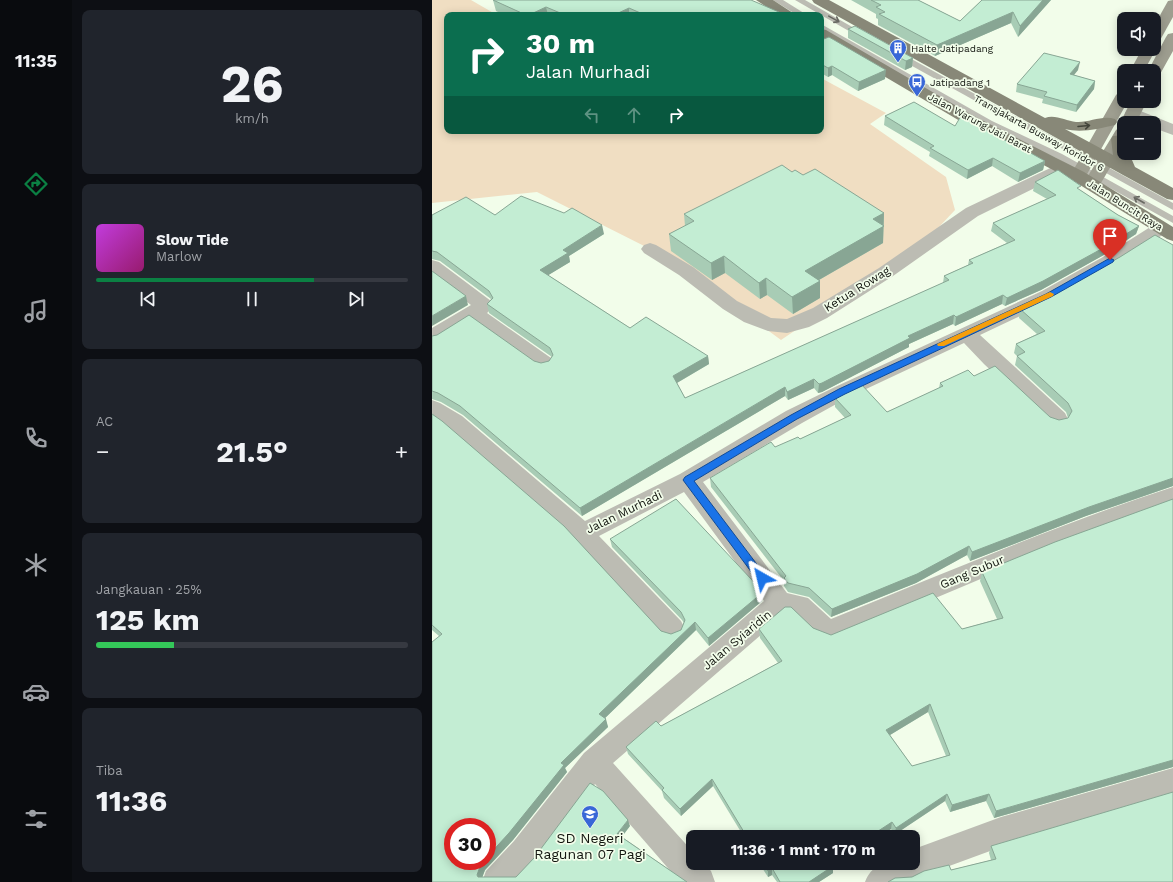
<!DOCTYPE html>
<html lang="id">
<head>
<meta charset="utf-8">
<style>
  body { margin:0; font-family:"Work Sans",sans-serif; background:#20242c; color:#f1f3f6; height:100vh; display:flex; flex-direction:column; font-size:15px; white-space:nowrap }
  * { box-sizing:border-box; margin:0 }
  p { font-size:13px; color:#9ea1a6 }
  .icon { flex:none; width:22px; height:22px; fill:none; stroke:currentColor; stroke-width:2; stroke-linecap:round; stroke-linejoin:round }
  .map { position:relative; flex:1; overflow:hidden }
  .panel { display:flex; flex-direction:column; gap:10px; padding:10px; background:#0d0f14; width:360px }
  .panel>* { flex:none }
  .top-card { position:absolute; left:12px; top:12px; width:380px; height:122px; border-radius:8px; box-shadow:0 2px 10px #0003; background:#0b6e4f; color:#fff; overflow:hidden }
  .tools { position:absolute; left:685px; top:12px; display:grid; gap:8px }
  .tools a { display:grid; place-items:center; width:44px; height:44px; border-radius:8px; background:#171b24; box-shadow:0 2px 10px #0003; font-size:20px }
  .speed { position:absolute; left:12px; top:818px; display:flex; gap:8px; font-size:20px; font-weight:700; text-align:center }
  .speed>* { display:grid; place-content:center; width:52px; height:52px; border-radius:50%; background:#171b24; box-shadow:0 2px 10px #0003; line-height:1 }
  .speed .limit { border:6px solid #d22; background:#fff; color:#111 }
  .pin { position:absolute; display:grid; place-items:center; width:34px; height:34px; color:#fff; margin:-41px -17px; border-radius:50% 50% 50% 0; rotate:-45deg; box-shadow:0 0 4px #0007 }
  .pin .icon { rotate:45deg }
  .me { position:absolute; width:44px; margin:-22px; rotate:323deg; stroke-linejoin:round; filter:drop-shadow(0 0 3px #0008) }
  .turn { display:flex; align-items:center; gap:14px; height:84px; padding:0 16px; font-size:18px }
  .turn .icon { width:52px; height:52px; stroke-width:2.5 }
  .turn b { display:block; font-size:28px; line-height:34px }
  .lanes { display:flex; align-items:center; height:38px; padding:0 16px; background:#0003; justify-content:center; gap:20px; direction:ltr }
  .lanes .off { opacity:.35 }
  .big { font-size:30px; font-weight:700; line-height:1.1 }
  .panel .widget { flex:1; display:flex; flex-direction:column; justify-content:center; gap:6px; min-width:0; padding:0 14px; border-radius:8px; background:#20242c }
  .panel .dial { align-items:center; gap:0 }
  .dial b { font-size:52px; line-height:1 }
  .song { display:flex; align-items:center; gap:12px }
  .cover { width:48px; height:48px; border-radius:6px; background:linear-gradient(135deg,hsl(290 70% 55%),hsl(320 70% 35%)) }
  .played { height:4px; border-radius:2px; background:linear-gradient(90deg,#0b8043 70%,#363941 70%) }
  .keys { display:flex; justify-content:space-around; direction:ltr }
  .heat { display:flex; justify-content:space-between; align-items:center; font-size:22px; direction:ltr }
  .charge { height:6px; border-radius:3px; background:linear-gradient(90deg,#34c759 25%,#363941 0) }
  .trip { position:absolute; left:254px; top:830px; width:234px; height:40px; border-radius:8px; background:#171b24; box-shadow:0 2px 10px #0003; font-weight:700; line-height:40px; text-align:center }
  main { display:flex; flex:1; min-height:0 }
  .tab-bar { display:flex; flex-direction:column; width:72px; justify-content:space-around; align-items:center; background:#090b0e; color:#9ea1a6 }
  .tab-bar .icon { width:28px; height:28px }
  .tab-bar .on { color:#0b8043 }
  .tab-bar b { font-size:18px; color:#f1f3f6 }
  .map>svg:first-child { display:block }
  .green { fill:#f0dec2 }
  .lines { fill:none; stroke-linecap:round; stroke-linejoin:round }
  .service { fill:#bcbcb3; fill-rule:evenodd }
  .minor { fill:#bcbcb3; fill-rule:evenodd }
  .secondary { fill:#9e9e90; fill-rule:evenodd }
  .primary { fill:#888878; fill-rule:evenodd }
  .wall { fill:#a8ccb5; fill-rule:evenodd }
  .shaded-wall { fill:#88a694 }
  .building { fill:#c3edd3; stroke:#88a694; fill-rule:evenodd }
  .oneway { stroke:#686962 }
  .oneway2 { stroke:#42443a }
  .route { fill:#1a73e8; stroke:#114b97 }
  .slow { fill:#f59e0b }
  .labels { text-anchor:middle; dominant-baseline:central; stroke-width:3.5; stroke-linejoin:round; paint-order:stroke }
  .far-poi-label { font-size:10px; fill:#131610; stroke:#f2fdea; text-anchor:start }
  .far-street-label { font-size:10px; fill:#131610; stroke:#f2fdea }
  .street-label { font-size:12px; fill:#131610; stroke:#f2fdea }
  .near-poi-label { font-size:14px; fill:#131610; stroke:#f2fdea }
</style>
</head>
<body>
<main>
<nav class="tab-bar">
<b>11:35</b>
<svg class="icon on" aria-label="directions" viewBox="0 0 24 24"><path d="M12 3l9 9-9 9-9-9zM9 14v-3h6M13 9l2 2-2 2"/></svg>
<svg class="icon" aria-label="music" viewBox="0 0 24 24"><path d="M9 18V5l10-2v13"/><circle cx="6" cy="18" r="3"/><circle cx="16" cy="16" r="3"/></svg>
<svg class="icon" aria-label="phone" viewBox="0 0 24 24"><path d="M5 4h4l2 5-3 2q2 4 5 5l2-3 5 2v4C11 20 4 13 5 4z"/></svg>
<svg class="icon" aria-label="climate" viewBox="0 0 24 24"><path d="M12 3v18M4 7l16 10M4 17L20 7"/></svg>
<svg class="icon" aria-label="car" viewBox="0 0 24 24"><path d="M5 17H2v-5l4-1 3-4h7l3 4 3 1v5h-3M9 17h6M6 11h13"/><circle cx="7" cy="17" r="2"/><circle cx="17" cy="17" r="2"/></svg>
<svg class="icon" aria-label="filters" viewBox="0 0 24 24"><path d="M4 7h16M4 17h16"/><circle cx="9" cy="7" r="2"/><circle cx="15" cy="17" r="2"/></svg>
</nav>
<section class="panel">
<div class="widget dial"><b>26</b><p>km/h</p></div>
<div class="widget">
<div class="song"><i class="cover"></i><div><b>Slow Tide</b><p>Marlow</p></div></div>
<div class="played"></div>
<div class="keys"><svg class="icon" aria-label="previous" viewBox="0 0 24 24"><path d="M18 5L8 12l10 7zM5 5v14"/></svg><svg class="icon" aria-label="pause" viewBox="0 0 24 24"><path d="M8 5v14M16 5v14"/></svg><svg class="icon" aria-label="next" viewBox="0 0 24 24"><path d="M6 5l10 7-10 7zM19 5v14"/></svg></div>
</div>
<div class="widget"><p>AC</p>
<div class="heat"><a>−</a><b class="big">21.5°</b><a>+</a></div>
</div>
<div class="widget"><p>Jangkauan · 25%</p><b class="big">125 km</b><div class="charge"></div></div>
<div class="widget"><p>Tiba</p><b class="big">11:36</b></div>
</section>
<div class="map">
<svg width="741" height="882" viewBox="0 0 741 882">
  <rect width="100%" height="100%" fill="#f2fdea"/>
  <path class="green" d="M0,0H39L65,15H15V131H389V78L454,113L438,124L514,177L523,210L490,245L349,340L240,260L105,192L0,203Z"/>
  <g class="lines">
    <g class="service">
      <path d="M341,0H351L375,15H365Z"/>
      <path d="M363,0H373L436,36L432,39L429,38Z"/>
      <path d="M389,24L560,121L630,154L741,216V223L624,158L554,125L389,29Z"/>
      <path d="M465,51L741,203V210L462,56L461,54Z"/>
    </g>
    <g class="minor">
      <path d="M701,108L741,124V135L722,128V123C712,123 699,122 693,113L695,110Z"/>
      <path d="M631,162L637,163L639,167L637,171L546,216L461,276L395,318L377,327L355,333L336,331L312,322L291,309L247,275L212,253L209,249L212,245L218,243L224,245L261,267L305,301L339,318L355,319L381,308L447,268L534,208Z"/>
      <path d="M729,223L735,224L738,228L735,232L685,265L624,299L548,335L633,413L636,419L633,425L625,427L617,425L552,364L532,343L417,397L370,423L271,482L355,593L376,598L399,619C513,573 624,525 741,487V505L620,549L399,642L381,635L360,614H353L181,763L261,852V863H271L279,871L283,882H248L163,784L104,863L86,882H50L54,871L82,841L152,753L332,601L252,492L167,536L249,621L253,629L249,637L240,640L231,637L135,533L14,428L0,418V400L8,403L30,416L153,521L248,474L354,411L403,387L610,291L671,257L723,224Z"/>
      <path d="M0,260L7,262L59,301L62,306L55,313L119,358L122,363L119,368L112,370L105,368L40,322L7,342L0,344V328L39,305L0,275Z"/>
      <path d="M741,768V796L569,847L490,876L479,882H433C442,859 460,863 481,863L482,849L569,817Z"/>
    </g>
    <g class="secondary">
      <path d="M741,0V17L727,42L722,43V26L736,1Z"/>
      <path d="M741,33V51L727,76L722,77V71H716L734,37L736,34Z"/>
      <path d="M722,46L724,49L712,71H698L710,49H722Z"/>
      <path d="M692,90V101H696L654,176L652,180L646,181L640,180L638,176L684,95L687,92Z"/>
      <path d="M699,101H715L704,123H692V144L666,188L660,189L654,188L651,184L684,130L690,126L688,123Z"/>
    </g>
    <g class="primary">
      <path d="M324,0H341L364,15H347Z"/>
      <path d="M380,0H397L613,118C623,114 634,121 644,122C657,123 670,115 683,119L685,122L683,125C666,129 649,133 633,129L681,155L679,139L681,136L692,135V153H697L703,167L741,188V200L735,199L691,175L382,3Z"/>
      <path d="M389,29L394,30L540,115L652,172L741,227V241L735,239L640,180L528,121L389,39Z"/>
    </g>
  </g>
  <g class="wall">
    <path d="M61,0L347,12V15H72L64,11Z"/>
    <path d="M419,0H486L528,21L550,0H619L586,37L579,23L503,56L446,25V19L444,18V14Z"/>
    <path d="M416,29L481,58L480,67L473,70L416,38Z"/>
    <path d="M389,40L453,79L426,91L400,75L396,77L389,73Z"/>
    <path d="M646,70L642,75L663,81L662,89L644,112L610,103L611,99L584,92L585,84Z"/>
    <path d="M453,116L523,126L578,143L613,161L611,170L586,182L560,166L535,179L497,156L498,152L452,125Z"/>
    <path d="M360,172L371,175L452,213L451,243L387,280L388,281V298L361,314L335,295L328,299L293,273L280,280L239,251L237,234L253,226L252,214Z"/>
    <path d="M603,182L648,190L686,215L707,226L704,234L670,256L609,290L573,306L570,304L523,326L521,324L477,344V347L390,392L386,393L382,388L356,400L353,396L150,516L31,415L9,402L0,399V336L109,363L117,361L120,357L57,313L55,304L59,299L8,261L0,259V215H63L172,234L137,256L138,262L116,275L198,328L276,356L277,364L245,383L253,398L511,283L512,276L536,265L537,260L575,243L559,231L561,223L615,199L601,191Z"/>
    <path d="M741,245V486L654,516L538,561L535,555L484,583L399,617L377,597L356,592L352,586V581L279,487L278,478L343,447L368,439L413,418L403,407V398L455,412L507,388L508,383L542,376L618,417L627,420L636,418L634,412L583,365L585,356L582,353L584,344L605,334L587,318L588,309Z"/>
    <path d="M0,414L229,631L239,634L249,630L252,623L250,620L180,547L178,539L330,593V601L277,646L264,630L173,718L176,727L133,768L135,772L81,840L53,870L50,877H84L198,826L190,837L255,882H0L7,636L0,630Z"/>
    <path d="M741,499V767L562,818L554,801L518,812L513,801L462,835L459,829L447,837H312L281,786L249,816L232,798L230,791L196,754L194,747L229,726L346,663L328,638L327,629L381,628L399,635L530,629L565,619L548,581L550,572ZM496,712L514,756L480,766L458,735Z"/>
    <path d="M559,846L741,882L480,877L519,870L559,860L557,853Z"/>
    <path d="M327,863H407L401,867V873L387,882H345L340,875L336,877Z"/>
  </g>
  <g class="shaded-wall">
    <path d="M611,0H619L586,37L588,26Z"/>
    <path d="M114,7L116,15H97Z"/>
    <path d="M197,8V15H182Z"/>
    <path d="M347,12V15H342Z"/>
    <path d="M581,12L579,23L503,56L505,45Z"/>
    <path d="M481,58L480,67L473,70L474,61Z"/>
    <path d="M648,62L646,70L636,82L638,74Z"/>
    <path d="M400,66V75L396,77V68Z"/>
    <path d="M454,70L453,79L426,91L427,82Z"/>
    <path d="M663,81L662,89L644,112L645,105Z"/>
    <path d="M561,158L560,166L535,179L536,170Z"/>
    <path d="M613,161L611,170L586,182L588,173Z"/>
    <path d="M452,213L451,243L373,288V271L441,219Z"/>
    <path d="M170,225L172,234L137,256L138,262L110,279L108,270L131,250Z"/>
    <path d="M707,226L704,234L670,256L609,290L573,306L575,298Z"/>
    <path d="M292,256L293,273L280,280L279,263Z"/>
    <path d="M334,278L335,295L328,299L327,283Z"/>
    <path d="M388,281V298L361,314L360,297Z"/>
    <path d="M571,295L570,304L523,326L524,317Z"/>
    <path d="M34,296L36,305L0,326V316Z"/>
    <path d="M522,315L521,324L477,344V347L390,392L386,393L387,384L476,336Z"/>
    <path d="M276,356L277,364L243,384L241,376Z"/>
    <path d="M382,379V388L356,400L355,392Z"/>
    <path d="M353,387V396L150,516L148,508Z"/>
    <path d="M741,478V486L654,516L538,561L540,552L657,507Z"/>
    <path d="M537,546L535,555L484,583L399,617L400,609Z"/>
    <path d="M330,593V601L277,646L276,638Z"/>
    <path d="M263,622L264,630L170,721L167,714Z"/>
    <path d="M498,704L496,712L453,738L454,730Z"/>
    <path d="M174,719L176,727L133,768L135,772L81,840L53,870L49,881L45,875L49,864L52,861H55V857L129,763Z"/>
    <path d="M741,760V767L562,818L564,811Z"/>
    <path d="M280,779L281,786L249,816L248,809Z"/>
    <path d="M515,794L513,801L462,835L464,828Z"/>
    <path d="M557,794L554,801L518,812L520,805Z"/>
    <path d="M196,820L198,826L187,840L185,834Z"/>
    <path d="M460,822L459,829L447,837H437Z"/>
    <path d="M398,863H407L401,867V873L387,882H377Z"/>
    <path d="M340,868V875L336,877V871Z"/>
  </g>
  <g class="building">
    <path d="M61,0H319L347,12L342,15H213L197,8L182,15H133L114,7L97,15H94Z"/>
    <path d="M439,0H486L528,21L550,0H611L588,26L581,12L505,45L447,14L453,12L444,7L449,5Z"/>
    <path d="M423,26L481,58L474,61L416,29Z"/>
    <path d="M397,37L454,70L427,82L400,66L396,68L389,64V40Z"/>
    <path d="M612,53L648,62L638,74L663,81L645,105L612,96L615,92L585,84Z"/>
    <path d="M482,102L523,126L529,116L578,143L579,142L613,161L588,173L561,158L536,170L498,148L502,146L453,116Z"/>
    <path d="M350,165L360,172L363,170L371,175L383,169L452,213L441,219L452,226L373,271L388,281L360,297L334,278L327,283L292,256L279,263L237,234L262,221L252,214Z"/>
    <path d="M626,170L649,186L645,188L686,215L707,226L673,247L611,281L575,298L571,295L524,317L522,315L476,336L478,338L390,383L387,384L382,379L355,392L353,387L148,508L28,406L6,393L0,391V336L5,335L37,315L102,361L109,363L117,361L121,355L118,348L55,304L61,298L57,291L5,252L0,251V215L34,197L63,215L89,196L132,213L140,208L170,225L131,250L136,253L108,270L198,328L214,317L276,356L241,376L253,398L517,280L512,276L541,263L537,260L583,240L561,223L624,195L603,182Z"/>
    <path d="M723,235L741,245V478L657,507L540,552L537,546L485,574L400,609L377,588L356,583L352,578L354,576L278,478L339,442L343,447L366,437L368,439L419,415L403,398L429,384L455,412L511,386L508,383L536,370L542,376L563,366L618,417L627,420L636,418L640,411L636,403L585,356L593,352L584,344L613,331L588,309L627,291L688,257Z"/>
    <path d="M0,271L34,296L0,316Z"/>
    <path d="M0,414L10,421L132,526L229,631L239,634L249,630L253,620L249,612L178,539L244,499L320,580L330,593L276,638L263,622L167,714L174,719L129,763L132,765L77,833L55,857V827H21V861H52L49,864L45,875L46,877H84L102,858L158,783L171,791L196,820L185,834L255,882H0V642L10,634L0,625Z"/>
    <path d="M741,499V760L564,811L557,794L520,805L515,794L464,828L460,822L437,837H315L280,779L248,809L230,790L232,788L194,747L224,721L229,726L350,661L327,629L353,607H359L381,628L399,635L501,593L530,629L571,618L550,572L623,542ZM498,704L518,755L480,766L454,730Z"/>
    <path d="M741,792V882H456L463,878L480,877L492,871L517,865L519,870L564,859L559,846Z"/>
    <path d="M331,863H399L401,866L377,882H348L340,868L336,871Z"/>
  </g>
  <defs><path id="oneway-shaft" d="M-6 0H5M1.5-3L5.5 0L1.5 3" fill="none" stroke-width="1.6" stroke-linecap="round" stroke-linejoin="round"/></defs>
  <g class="oneway">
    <use href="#oneway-shaft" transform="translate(402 19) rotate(29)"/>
    <use href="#oneway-shaft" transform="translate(707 200) rotate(-150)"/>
  </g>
  <use class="oneway2" href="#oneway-shaft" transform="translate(652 126) rotate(-5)"/>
  <path class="route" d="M678,258L682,260L681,262L619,297L413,394L365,419L262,481L333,575L335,578L333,581H326L251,480L253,477L359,415L407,389L614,294Z"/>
  <path class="slow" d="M618,292L622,294L621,296L512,346H506L505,344Z"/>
  <defs>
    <symbol id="building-pin" viewBox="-11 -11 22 30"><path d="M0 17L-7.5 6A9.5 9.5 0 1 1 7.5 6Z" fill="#3967d7" stroke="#f2fdea"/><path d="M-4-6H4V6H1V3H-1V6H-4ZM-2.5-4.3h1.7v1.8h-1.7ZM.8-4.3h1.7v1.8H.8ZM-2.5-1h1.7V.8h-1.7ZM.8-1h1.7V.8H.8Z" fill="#fff"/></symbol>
    <symbol id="bus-pin" viewBox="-11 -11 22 30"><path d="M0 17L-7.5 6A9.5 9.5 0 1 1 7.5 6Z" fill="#3967d7" stroke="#f2fdea"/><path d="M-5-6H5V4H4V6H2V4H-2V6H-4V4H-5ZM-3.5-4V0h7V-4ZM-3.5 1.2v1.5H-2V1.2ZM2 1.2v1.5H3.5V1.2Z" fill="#fff"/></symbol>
    <symbol id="school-pin" viewBox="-11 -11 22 30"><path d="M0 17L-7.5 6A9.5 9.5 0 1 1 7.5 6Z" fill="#3967d7" stroke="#f2fdea"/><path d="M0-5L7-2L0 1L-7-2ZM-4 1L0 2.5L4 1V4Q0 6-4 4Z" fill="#fff"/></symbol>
  </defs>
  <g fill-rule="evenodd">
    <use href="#building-pin" x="456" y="38" width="20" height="27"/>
    <use href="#bus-pin" x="475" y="72" width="20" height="27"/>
    <use href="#school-pin" x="148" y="804" width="20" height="27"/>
  </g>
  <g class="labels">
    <g class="far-poi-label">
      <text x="479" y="48">Halte Jatipadang</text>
      <text x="498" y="82">Jatipadang 1</text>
    </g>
    <g class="far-street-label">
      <text transform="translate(548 123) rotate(28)">Jalan Warung Jati Barat</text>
      <text transform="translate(607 133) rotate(29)">Transjakarta Busway Koridor 6</text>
      <text transform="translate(693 205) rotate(32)">Jalan Buncit Raya</text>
    </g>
    <g class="street-label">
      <text transform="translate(425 289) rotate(-32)">Ketua Rowag</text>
      <text transform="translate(192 512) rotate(-26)">Jalan Murhadi</text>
      <text transform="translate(540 572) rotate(-23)">Gang Subur</text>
      <text transform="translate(305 640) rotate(-40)">Jalan Syiaridin</text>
    </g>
    <g class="near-poi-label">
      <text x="158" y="838">SD Negeri<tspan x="158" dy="16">Ragunan 07 Pagi</tspan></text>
    </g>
  </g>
</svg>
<div class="tools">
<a><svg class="icon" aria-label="sound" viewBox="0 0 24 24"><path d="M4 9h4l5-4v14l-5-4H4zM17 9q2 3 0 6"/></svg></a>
<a>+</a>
<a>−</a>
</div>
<div class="speed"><div class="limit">30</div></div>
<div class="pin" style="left:678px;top:260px;background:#d93025"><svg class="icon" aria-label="arrive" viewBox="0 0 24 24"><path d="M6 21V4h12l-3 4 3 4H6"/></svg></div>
<svg class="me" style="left:330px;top:578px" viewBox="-20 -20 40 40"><path d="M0-17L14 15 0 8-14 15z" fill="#1a73e8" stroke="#fff" stroke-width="4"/></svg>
<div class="trip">11:36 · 1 mnt · 170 m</div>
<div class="top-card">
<div class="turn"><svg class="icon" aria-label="right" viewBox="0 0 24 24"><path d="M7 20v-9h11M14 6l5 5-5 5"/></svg><div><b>30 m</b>Jalan Murhadi</div></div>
<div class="lanes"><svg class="icon off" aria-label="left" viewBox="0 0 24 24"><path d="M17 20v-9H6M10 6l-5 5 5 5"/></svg><svg class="icon off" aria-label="ahead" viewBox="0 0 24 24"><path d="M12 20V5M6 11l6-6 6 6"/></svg><svg class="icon" aria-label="right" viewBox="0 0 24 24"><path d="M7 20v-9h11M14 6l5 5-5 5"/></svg></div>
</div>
</div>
</main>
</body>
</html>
